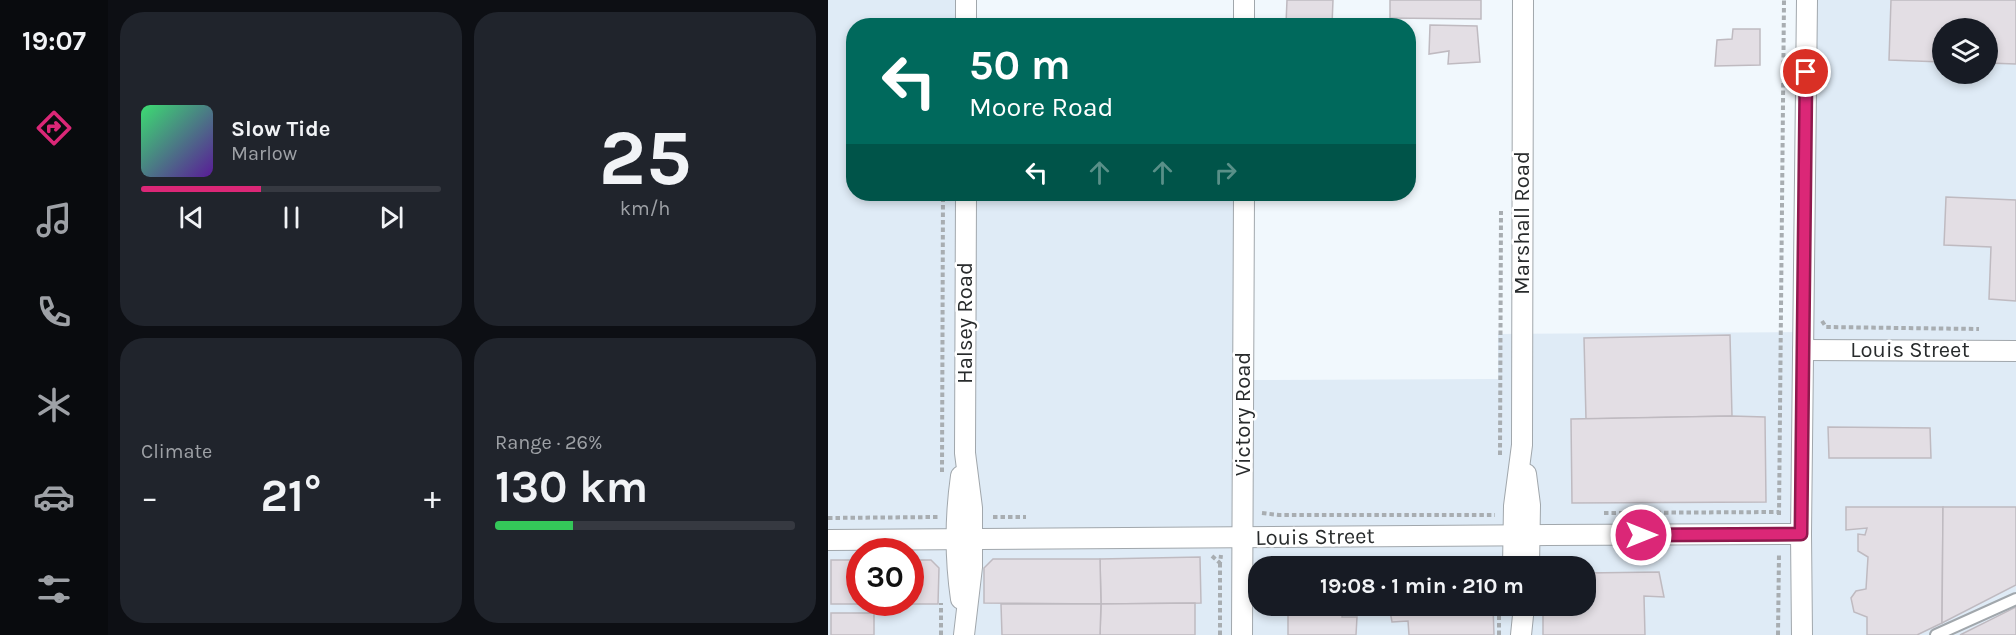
<!DOCTYPE html>
<html lang="en">
<head>
<meta charset="utf-8">
<style>
  body { margin:0; font-family:Karla,sans-serif; background:#20242c; color:#f1f3f6; height:100vh; display:flex; flex-direction:column; font-size:22px; white-space:nowrap }
  * { box-sizing:border-box; margin:0 }
  p { font-size:20px; color:#9ea1a6 }
  .icon { flex:none; width:33px; height:33px; fill:none; stroke:currentColor; stroke-width:2; stroke-linecap:round; stroke-linejoin:round }
  .map { position:relative; flex:1; overflow:hidden }
  .details { display:flex; flex-direction:column; gap:12px; padding:12px; background:#0d0f14; width:720px }
  .details>* { flex:none }
  .top-card { position:absolute; left:18px; top:18px; width:570px; height:183px; border-radius:24px; box-shadow:0 3px 9px #0003; background:#00695c; color:#fff; overflow:hidden }
  .tools { position:absolute; left:1104px; top:18px; display:grid; gap:12px }
  .tools a { display:grid; place-items:center; width:66px; height:66px; border-radius:50%; background:#171b24; box-shadow:0 3px 9px #0003; font-size:30px }
  .speed { position:absolute; left:18px; top:538px; display:flex; gap:12px; font-size:30px; font-weight:700; text-align:center }
  .speed>* { display:grid; place-content:center; width:78px; height:78px; border-radius:50%; background:#171b24; box-shadow:0 3px 9px #0003; line-height:1 }
  .speed .limit { border:9px solid #d22; background:#fff; color:#111 }
  .pin { position:absolute; display:grid; place-items:center; width:51px; height:51px; color:#fff; margin:-26px; border:3px solid #fff; border-radius:50%; box-shadow:0 2px 6px #0007 }
  .me { position:absolute; width:66px; margin:-33px; rotate:90deg; stroke-linejoin:round; filter:drop-shadow(0 0 4px #0008) }
  .turn { display:flex; align-items:center; gap:21px; height:126px; padding:0 24px; font-size:27px }
  .turn .icon { width:78px; height:78px; stroke-width:2.5 }
  .turn b { display:block; font-size:42px; line-height:51px }
  .lanes { display:flex; align-items:center; height:57px; padding:0 24px; background:#0003; justify-content:center; gap:30px; direction:ltr }
  .lanes .off { opacity:.35 }
  .big { font-size:45px; font-weight:700; line-height:1.1 }
  .details .card { flex:1; display:flex; flex-direction:column; justify-content:center; gap:9px; min-width:0; padding:0 21px; border-radius:24px; background:#20242c }
  .details .dial { align-items:center; gap:0 }
  .dial b { font-size:78px; line-height:1 }
  .song { display:flex; align-items:center; gap:18px }
  .cover { width:72px; height:72px; border-radius:9px; background:linear-gradient(135deg,hsl(140 70% 55%),hsl(270 70% 35%)) }
  .played { height:6px; border-radius:3px; background:linear-gradient(90deg,#db2777 40%,#363941 40%) }
  .keys { display:flex; justify-content:space-around; direction:ltr }
  .heat { display:flex; justify-content:space-between; align-items:center; font-size:33px; direction:ltr }
  .charge { height:9px; border-radius:4px; background:linear-gradient(90deg,#34c759 26%,#363941 0) }
  .details .tiles { flex:1; display:grid; gap:12px; grid-template-columns:repeat(2,1fr) }
  .trip { position:absolute; left:420px; top:556px; width:348px; height:60px; border-radius:24px; background:#171b24; box-shadow:0 3px 9px #0003; font-weight:700; line-height:60px; text-align:center }
  main { display:flex; flex:1; min-height:0 }
  .tab-bar { display:flex; flex-direction:column; width:108px; justify-content:space-around; align-items:center; background:#090b0e; color:#9ea1a6 }
  .tab-bar .icon { width:42px; height:42px }
  .tab-bar .active { color:#db2777 }
  .tab-bar b { font-size:27px; color:#f1f3f6 }
  .map>svg:first-child { display:block }
  .built { fill:#dfebf6; fill-rule:evenodd }
  .building { fill:#e3dee4; stroke:#bfbac0; stroke-width:1.5 }
  .lines { fill:none; stroke-linecap:round; stroke-linejoin:round }
  .service-casing { stroke:#a1a7ac; stroke-width:14 }
  .minor-casing { stroke:#a1a7ac; stroke-width:22 }
  .path { stroke:#a8adb1; stroke-width:4; stroke-dasharray:4.5 3; stroke-linecap:butt }
  .service { stroke:#fff; stroke-width:10 }
  .minor { stroke:#fff; stroke-width:20 }
  .route-casing { stroke:#8e194d; stroke-width:15 }
  .route { stroke:#db2777; stroke-width:10 }
  .labels { text-anchor:middle; dominant-baseline:central; stroke-width:5; stroke-linejoin:round; paint-order:stroke }
  .street-label { font-size:22px; fill:#282b2c; stroke:#fff }
</style>
</head>
<body>
<main>
<nav class="tab-bar">
<b>19:07</b>
<svg class="icon active" aria-label="directions" viewBox="0 0 24 24"><path d="M12 3l9 9-9 9-9-9zM9 14v-3h6M13 9l2 2-2 2"/></svg>
<svg class="icon" aria-label="music" viewBox="0 0 24 24"><path d="M9 18V5l10-2v13"/><circle cx="6" cy="18" r="3"/><circle cx="16" cy="16" r="3"/></svg>
<svg class="icon" aria-label="phone" viewBox="0 0 24 24"><path d="M5 4h4l2 5-3 2q2 4 5 5l2-3 5 2v4C11 20 4 13 5 4z"/></svg>
<svg class="icon" aria-label="climate" viewBox="0 0 24 24"><path d="M12 3v18M4 7l16 10M4 17L20 7"/></svg>
<svg class="icon" aria-label="car" viewBox="0 0 24 24"><path d="M5 17H2v-5l4-1 3-4h7l3 4 3 1v5h-3M9 17h6M6 11h13"/><circle cx="7" cy="17" r="2"/><circle cx="17" cy="17" r="2"/></svg>
<svg class="icon" aria-label="filters" viewBox="0 0 24 24"><path d="M4 7h16M4 17h16"/><circle cx="9" cy="7" r="2"/><circle cx="15" cy="17" r="2"/></svg>
</nav>
<section class="details">
<div class="tiles">
<div class="card">
<div class="song"><i class="cover"></i><div><b>Slow Tide</b><p>Marlow</p></div></div>
<div class="played"></div>
<div class="keys"><svg class="icon" aria-label="previous" viewBox="0 0 24 24"><path d="M18 5L8 12l10 7zM5 5v14"/></svg><svg class="icon" aria-label="pause" viewBox="0 0 24 24"><path d="M8 5v14M16 5v14"/></svg><svg class="icon" aria-label="next" viewBox="0 0 24 24"><path d="M6 5l10 7-10 7zM19 5v14"/></svg></div>
</div>
<div class="card dial"><b>25</b><p>km/h</p></div>
<div class="card"><p>Climate</p>
<div class="heat"><a>−</a><b class="big">21°</b><a>+</a></div>
</div>
<div class="card"><p>Range · 26%</p><b class="big">130 km</b><div class="charge"></div></div>
</div>
</section>
<div class="map">
<svg width="1188" height="635" viewBox="0 0 1188 635">
  <rect width="100%" height="100%" fill="#f1f8fd"/>
  <path class="built" d="M0,0H138V25L26,26V194H416V380L670,379V334L975,332L979,0H1188V635H0ZM1114,28H1160V74H1114ZM32,552H82V603H32ZM430,567H758V606H430Z"/>
  <g class="building">
    <path d="M459,0H505L504,25L458,24Z"/>
    <path d="M562,0H653V19L562,18Z"/>
    <path d="M1063,0H1188V64L1160,63V28H1114V62L1061,60Z"/>
    <path d="M602,25L649,26L652,62L620,64L621,51L601,54Z"/>
    <path d="M905,29H932V65L887,66L889,40L904,39Z"/>
    <path d="M1118,197L1188,200V301L1161,299L1163,247L1116,245Z"/>
    <path d="M902,335L904,416L758,419L756,338Z"/>
    <path d="M904,416L937,417L938,502L744,503L743,419Z"/>
    <path d="M1000,427L1102,428L1103,458H1001Z"/>
    <path d="M1018,507H1115L1114,623L1089,635H1039V617L1026,612L1023,598L1028,591L1038,589L1040,557L1030,551V534L1037,535L1039,528L1018,530Z"/>
    <path d="M1115,507H1188V585L1114,623Z"/>
    <path d="M372,557L373,603L273,604L272,559Z"/>
    <path d="M165,559H272L273,604L156,603V568Z"/>
    <path d="M3,560H32V603H82V560H103L111,568L110,604H3Z"/>
    <path d="M831,572L836,597L816,596L817,635H715V606H758V573Z"/>
    <path d="M367,603V635H272L273,604Z"/>
    <path d="M173,604H273L272,635H174Z"/>
    <path d="M460,606H515L514,617H529L528,635H460Z"/>
    <path d="M561,606H665L666,635H581L580,621L564,622Z"/>
    <path d="M1188,607V635H1132Z"/>
    <rect x="3" y="613" width="43" height="22"/>
  </g>
  <g class="lines">
    <defs>
      <path id="service" d="M1108,635L1188,599"/>
      <g id="minor">
        <path d="M138,0V26"/>
        <path d="M416,26V0"/>
        <path d="M975,350L1188,351"/>
        <path d="M698,474L702,505L701,567"/>
        <path d="M0,540L721,535L973,534"/>
        <path d="M685,567L686,506L694,445L695,0"/>
        <path d="M133,599C127,558 127,518 133,476"/>
        <path d="M136,635L144,567V508L137,453L138,194"/>
        <path d="M414,635L416,194"/>
        <path d="M693,635L696,606"/>
        <path d="M974,635L973,534L979,0"/>
      </g>
    </defs>
    <use href="#service" class="service-casing"/>
    <use href="#minor" class="minor-casing"/>
    <g class="path">
      <path d="M994,321L998,327L1151,329"/>
      <path d="M672,455L673,211"/>
      <path d="M114,472L115,194"/>
      <path d="M434,513L451,515H667"/>
      <path d="M776,513L951,512"/>
      <path d="M951,515L956,0"/>
      <path d="M165,517H198"/>
      <path d="M0,518L110,517"/>
      <path d="M384,556L392,563L393,555"/>
      <path d="M113,635V603"/>
      <path d="M392,635V563"/>
      <path d="M671,635V606"/>
      <path d="M950,635L951,553"/>
    </g>
    <use href="#service" class="service"/>
    <use href="#minor" class="minor"/>
  </g>
  <g class="lines">
    <defs>
      <path id="route" d="M813,535L973,534L978,72"/>
    </defs>
    <use href="#route" class="route-casing"/>
    <use href="#route" class="route"/>
  </g>
  <g class="labels">
    <g class="street-label">
      <text transform="translate(694 223) rotate(-90)">Marshall Road</text>
      <text transform="translate(137 323) rotate(-90)">Halsey Road</text>
      <text x="1082" y="350">Louis Street</text>
      <text transform="translate(415 414) rotate(-90)">Victory Road</text>
      <text transform="translate(487 537) rotate(-1)">Louis Street</text>
    </g>
  </g>
</svg>
<div class="tools">
<a><svg class="icon" aria-label="layers" viewBox="0 0 24 24"><path d="M12 4l9 5-9 5-9-5zM3 14l9 5 9-5"/></svg></a>
</div>
<div class="speed"><div class="limit">30</div></div>
<div class="pin" style="left:978px;top:72px;background:#d93025"><svg class="icon" aria-label="arrive" viewBox="0 0 24 24"><path d="M6 21V4h12l-3 4 3 4H6"/></svg></div>
<svg class="me" style="left:813px;top:535px" viewBox="-20 -20 40 40"><circle r="17" fill="#db2777" stroke="#fff" stroke-width="3"/><path d="M0-11L8 9 0 5-8 9z" fill="#fff"/></svg>
<div class="trip">19:08 · 1 min · 210 m</div>
<div class="top-card">
<div class="turn"><svg class="icon" aria-label="left" viewBox="0 0 24 24"><path d="M17 20v-9H6M10 6l-5 5 5 5"/></svg><div><b>50 m</b>Moore Road</div></div>
<div class="lanes"><svg class="icon" aria-label="left" viewBox="0 0 24 24"><path d="M17 20v-9H6M10 6l-5 5 5 5"/></svg><svg class="icon off" aria-label="ahead" viewBox="0 0 24 24"><path d="M12 20V5M6 11l6-6 6 6"/></svg><svg class="icon off" aria-label="ahead" viewBox="0 0 24 24"><path d="M12 20V5M6 11l6-6 6 6"/></svg><svg class="icon off" aria-label="right" viewBox="0 0 24 24"><path d="M7 20v-9h11M14 6l5 5-5 5"/></svg></div>
</div>
</div>
</main>
</body>
</html>
